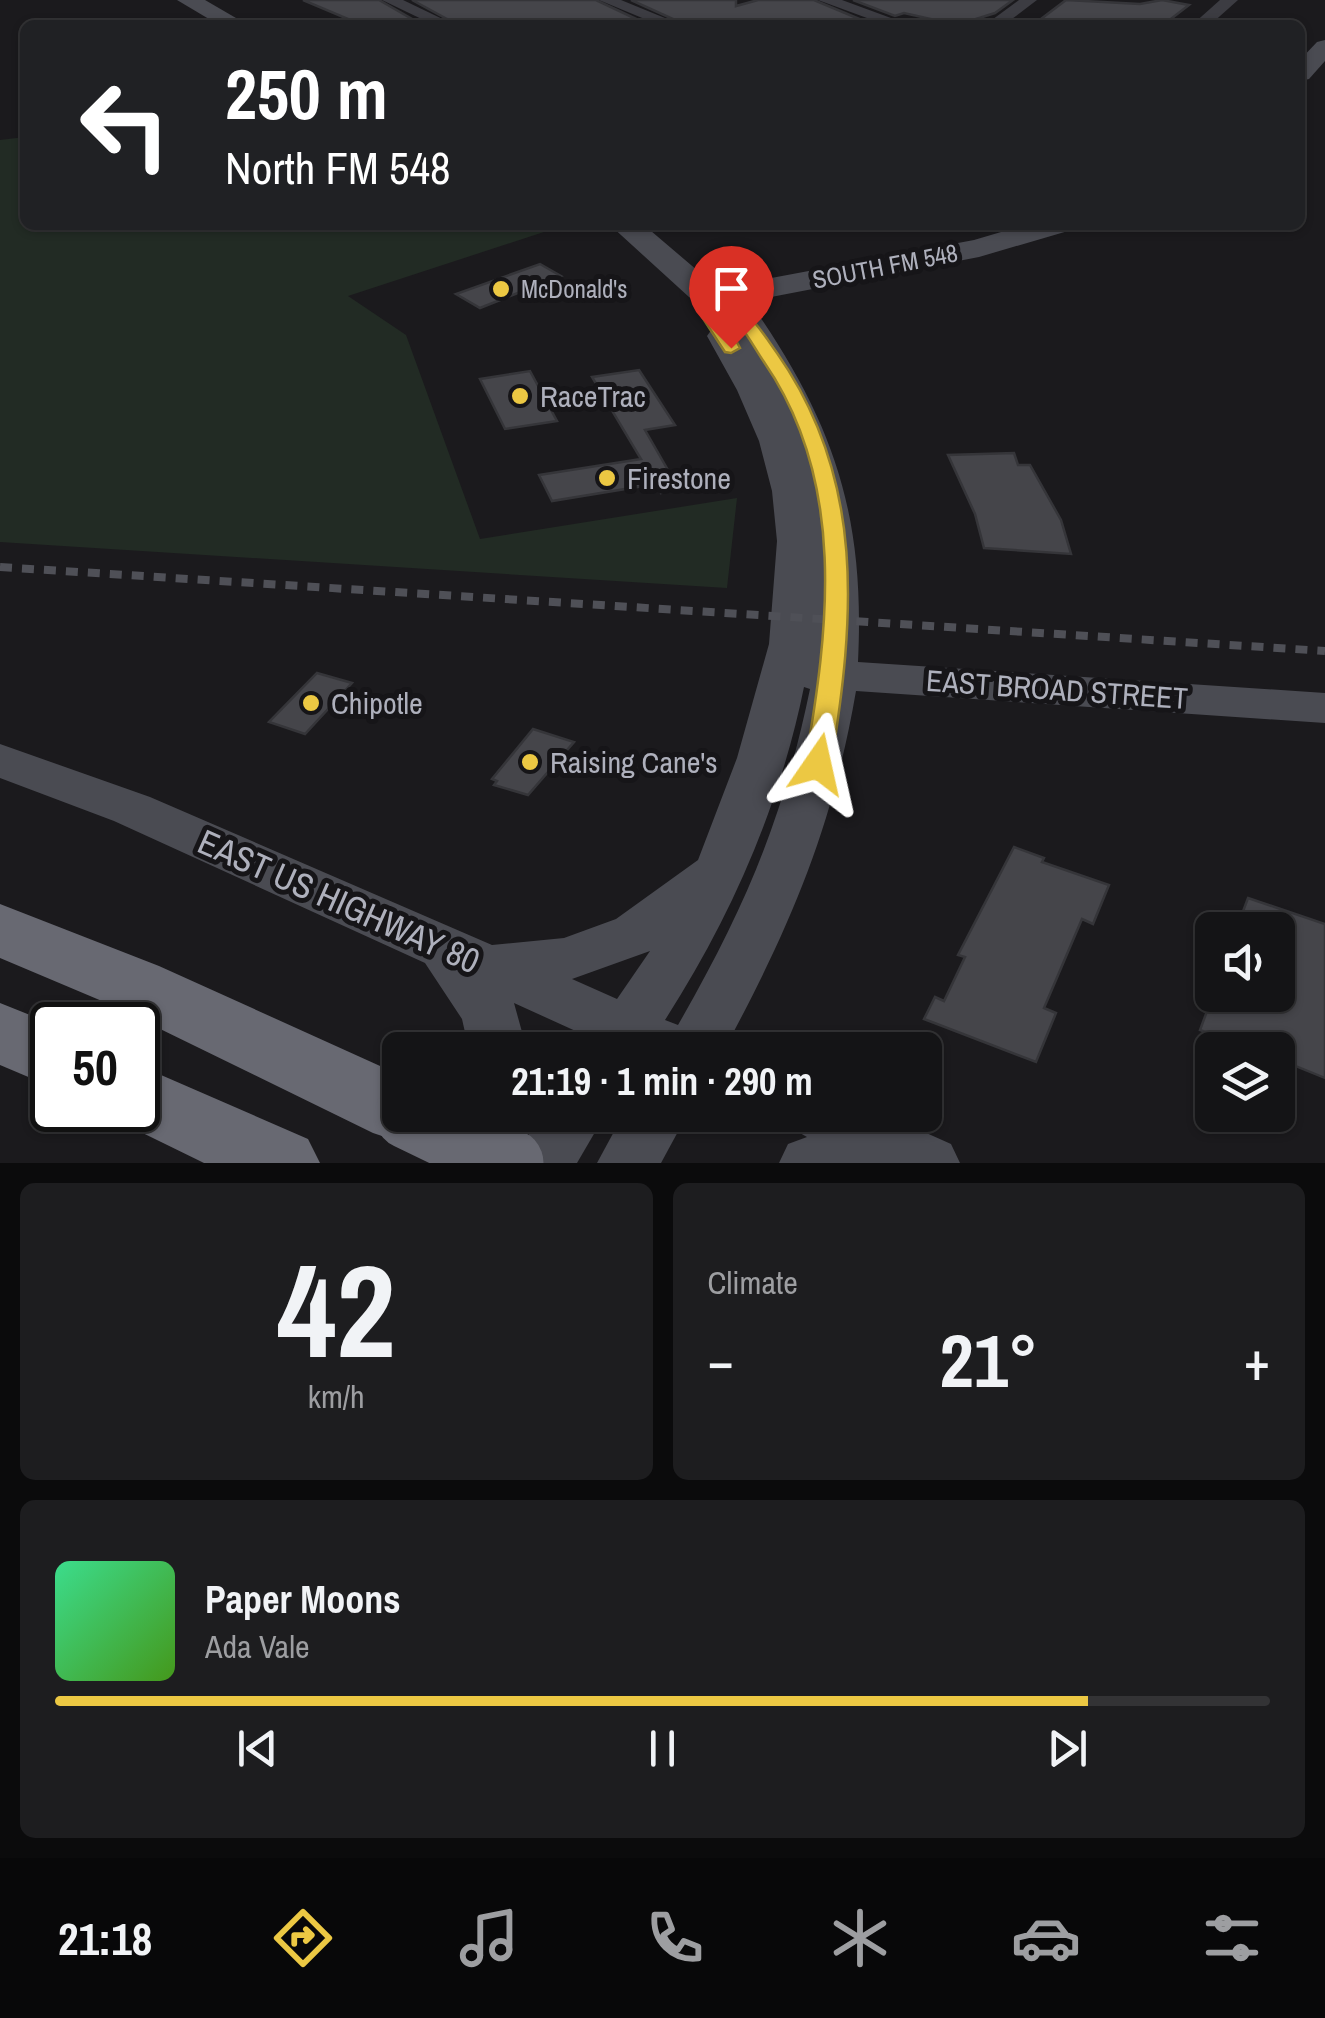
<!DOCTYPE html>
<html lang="en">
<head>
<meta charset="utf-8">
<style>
  body { margin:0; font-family:"Archivo Narrow",sans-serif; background:#1d1d1f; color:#f1f3f6; height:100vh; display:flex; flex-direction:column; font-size:38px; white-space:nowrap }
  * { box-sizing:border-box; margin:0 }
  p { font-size:32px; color:#9d9ea1 }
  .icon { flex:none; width:55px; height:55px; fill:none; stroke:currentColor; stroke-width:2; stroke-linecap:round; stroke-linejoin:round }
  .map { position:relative; height:1163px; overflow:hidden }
  .sheet { display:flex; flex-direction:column; gap:20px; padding:20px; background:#0b0b0c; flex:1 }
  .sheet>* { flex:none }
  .guide { position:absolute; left:20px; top:20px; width:1285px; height:210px; border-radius:15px; box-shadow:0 2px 8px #0004,0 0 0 2px #333335; background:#202124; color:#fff; overflow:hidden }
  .fabs { position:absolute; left:1195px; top:912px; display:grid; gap:20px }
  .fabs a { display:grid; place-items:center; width:100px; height:100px; border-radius:15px; background:#141416; box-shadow:0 2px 8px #0004,0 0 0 2px #333335; font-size:50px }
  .speed { position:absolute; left:30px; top:1002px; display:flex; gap:20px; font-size:50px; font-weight:700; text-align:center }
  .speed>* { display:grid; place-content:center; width:130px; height:130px; border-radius:50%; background:#141416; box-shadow:0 2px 8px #0004,0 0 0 2px #333335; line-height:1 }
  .speed .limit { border:5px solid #111; border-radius:15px; background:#fff; color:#111 }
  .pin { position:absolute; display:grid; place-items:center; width:85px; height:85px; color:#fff; margin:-102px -42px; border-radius:50% 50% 50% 0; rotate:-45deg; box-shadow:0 0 10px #0007 }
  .pin .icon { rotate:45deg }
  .me { position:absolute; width:110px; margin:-55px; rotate:11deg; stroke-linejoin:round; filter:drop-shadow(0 0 8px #0008) }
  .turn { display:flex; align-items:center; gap:35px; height:210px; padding:0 40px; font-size:45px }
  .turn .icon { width:130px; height:130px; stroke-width:2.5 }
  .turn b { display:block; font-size:70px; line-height:85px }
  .big { font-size:75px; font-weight:700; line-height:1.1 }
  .sheet .tile { flex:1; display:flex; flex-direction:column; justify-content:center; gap:15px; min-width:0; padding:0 35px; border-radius:15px; background:#1d1d1f }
  .sheet .dial { align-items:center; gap:0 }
  .dial b { font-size:130px; line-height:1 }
  .song { display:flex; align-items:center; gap:30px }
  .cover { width:120px; height:120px; border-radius:15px; background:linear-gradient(135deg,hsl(150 70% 55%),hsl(100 70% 35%)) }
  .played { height:10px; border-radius:5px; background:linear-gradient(90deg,#ecc843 85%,#333335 85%) }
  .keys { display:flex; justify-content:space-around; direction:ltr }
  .heat { display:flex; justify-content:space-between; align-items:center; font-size:55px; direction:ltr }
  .sheet .tiles { flex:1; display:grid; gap:20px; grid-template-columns:1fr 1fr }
  .tile:last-child { grid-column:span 2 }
  .trip { position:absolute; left:382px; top:1032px; width:560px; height:100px; border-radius:15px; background:#141416; box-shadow:0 2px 8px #0004,0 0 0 2px #333335; font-weight:700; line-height:100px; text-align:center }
  .dock { display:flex; height:160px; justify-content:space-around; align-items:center; background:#080809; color:#9d9ea1 }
  .dock .icon { width:70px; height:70px }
  .dock .selected { color:#ecc843 }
  .dock b { font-size:45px; color:#f1f3f6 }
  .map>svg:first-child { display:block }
  .green { fill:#222b24 }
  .building { fill:#45454a; stroke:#353539; stroke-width:2.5 }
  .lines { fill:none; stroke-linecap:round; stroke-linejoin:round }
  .minor { fill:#3c3c42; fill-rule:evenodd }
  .secondary { fill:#4a4b52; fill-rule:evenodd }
  .motorway { fill:#686972; fill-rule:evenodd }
  .rail { stroke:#4f5057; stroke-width:8; stroke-dasharray:12 10; stroke-linecap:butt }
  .motorway-bridge { stroke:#686972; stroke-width:69 }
  .route { fill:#ecc843; stroke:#99822c; stroke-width:2.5 }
  .poi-dot { fill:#ecc843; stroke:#161518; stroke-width:4 }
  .labels { text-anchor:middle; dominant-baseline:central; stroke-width:10; stroke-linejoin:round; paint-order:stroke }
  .far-street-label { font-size:25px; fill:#aeb0bc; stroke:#161518 }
  .far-poi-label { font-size:25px; fill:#aeb0bc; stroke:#161518; text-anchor:start }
  .poi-label { font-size:30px; fill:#aeb0bc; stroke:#161518; text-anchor:start }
  .street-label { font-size:30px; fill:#aeb0bc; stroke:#161518 }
  .near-street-label { font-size:35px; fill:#aeb0bc; stroke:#161518 }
</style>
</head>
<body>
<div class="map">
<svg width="1325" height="1163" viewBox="0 0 1325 1163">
  <rect width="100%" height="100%" fill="#1b1a1d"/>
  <path class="green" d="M25,137V225H552L556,228L348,296L406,335L480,539L737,498L727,588L0,542V140Z"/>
  <g class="building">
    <path d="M303,0H379L412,19L362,25Z"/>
    <path d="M412,0H596L649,25H458Z"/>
    <path d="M631,0H736V6L758,0H814L869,23L686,25Z"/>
    <path d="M853,0H1013L995,13L957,25L904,13L895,16Z"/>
    <path d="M1066,0L1140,4L1162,0L1189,5L1163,25H1033Z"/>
    <path d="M540,264L561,276L480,308L456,294Z"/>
    <path d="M639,370L675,425L645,430L676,484L661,493L656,484L552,501L539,475L641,459L592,377Z"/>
    <path d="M530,371L557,421L505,429L480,379Z"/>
    <path d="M1014,453L1018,465H1030L1061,520L1071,554L984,548L975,514L948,455Z"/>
    <path d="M317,673L352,683L305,734L269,722Z"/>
    <path d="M533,729L574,742L528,795L494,785L497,781L492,779Z"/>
    <path d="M1014,847L1044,858L1042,862L1109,885L1093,924L1082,919L1044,1008L1056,1013L1036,1062L924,1019L935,997L944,1001L965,957L958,955Z"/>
    <path d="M1248,898L1325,924V1078L1278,1059V1050H1253L1200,1030L1213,995H1278V930H1236Z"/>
  </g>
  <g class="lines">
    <g class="minor">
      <path d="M382,0H403L455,25H434Z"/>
      <path d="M599,0H621L682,25H659Z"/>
      <path d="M818,0H842L910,25H886Z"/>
      <path d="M1019,0H1037L1004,25H985Z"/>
      <path d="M1220,0H1238L1210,25H1192Z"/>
    </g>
    <g class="secondary">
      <path d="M177,0H205L248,25H219Z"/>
      <path d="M1325,40V61L1309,79L1300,81V60L1317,42Z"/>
      <path d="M610,225H644L718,288L974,240L1025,225H1072L1068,231L979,257L745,302L756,311C836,428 865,519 858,662L1325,693V723L856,691C832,830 790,927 724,1050H586L591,1038L514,1003L527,1050H469L462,1019L425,963L114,821L0,778V744L150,797L492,945L564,938L616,919L698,860L737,758L769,644L777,541L772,491L759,441L737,390L707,336L712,329L734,328L689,297ZM804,687L810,689C783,820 744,910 678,1025L665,1020C730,919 780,806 804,687ZM650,951L617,999L572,979Z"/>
      <path d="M540,1115H605L577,1163H512Z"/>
      <path d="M623,1115H687L661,1163H597Z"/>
      <path d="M791,1115H886L951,1144L960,1163H779L788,1144L807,1137L800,1133Z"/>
    </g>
    <g class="motorway">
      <path d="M0,904L159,966L400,1075V1115H435L427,1133L400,1142L373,1133L109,1004L0,958Z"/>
      <path d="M0,1003L55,1025L52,1087L0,1065Z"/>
      <path d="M138,1065L308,1139L320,1163H204L112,1118L107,1110H138Z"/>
    </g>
    <path class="rail" d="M0,567L1325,651"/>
    <path class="motorway-bridge" d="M409,1115L509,1163"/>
  </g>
  <path class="route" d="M712,294C745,303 758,326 777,353C866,480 855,618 831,764L818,773L805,764C829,629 847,482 764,362C751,343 741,320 720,310L740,348L731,353L725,352L702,317L703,299Z"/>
  <g class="poi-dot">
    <circle cx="501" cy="289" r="10"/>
    <circle cx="520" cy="396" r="10"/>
    <circle cx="607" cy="478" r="10"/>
    <circle cx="311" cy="703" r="10"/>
    <circle cx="530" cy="762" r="10"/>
  </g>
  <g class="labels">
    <g class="far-street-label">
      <text transform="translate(885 266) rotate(-11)">SOUTH FM 548</text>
    </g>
    <g class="far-poi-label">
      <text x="521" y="289">McDonald's</text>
    </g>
    <g class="poi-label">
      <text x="540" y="396">RaceTrac</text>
      <text x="627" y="478">Firestone</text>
      <text x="331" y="703">Chipotle</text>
      <text x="550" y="762">Raising Cane's</text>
    </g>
    <g class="street-label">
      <text transform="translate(1057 689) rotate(4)">EAST BROAD STREET</text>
    </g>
    <g class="near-street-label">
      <text transform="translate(339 901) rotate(24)">EAST US HIGHWAY 80</text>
    </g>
  </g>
</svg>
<div class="fabs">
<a><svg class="icon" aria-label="sound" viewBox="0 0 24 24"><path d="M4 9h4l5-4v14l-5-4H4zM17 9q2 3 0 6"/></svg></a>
<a><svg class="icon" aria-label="layers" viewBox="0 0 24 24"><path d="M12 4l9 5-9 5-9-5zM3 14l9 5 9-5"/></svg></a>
</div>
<div class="speed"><div class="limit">50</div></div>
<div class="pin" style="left:731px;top:348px;background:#d93025"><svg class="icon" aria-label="arrive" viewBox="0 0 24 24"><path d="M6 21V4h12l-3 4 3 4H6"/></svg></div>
<svg class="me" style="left:818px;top:764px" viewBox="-20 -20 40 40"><path d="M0-17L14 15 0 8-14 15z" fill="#ecc843" stroke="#fff" stroke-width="4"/></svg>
<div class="trip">21:19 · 1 min · 290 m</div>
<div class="guide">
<div class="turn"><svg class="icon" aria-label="left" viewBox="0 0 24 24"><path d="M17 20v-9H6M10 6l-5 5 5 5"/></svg><div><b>250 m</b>North FM 548</div></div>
</div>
</div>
<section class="sheet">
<div class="tiles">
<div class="tile dial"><b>42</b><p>km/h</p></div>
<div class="tile"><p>Climate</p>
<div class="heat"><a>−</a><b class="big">21°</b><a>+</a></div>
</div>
<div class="tile">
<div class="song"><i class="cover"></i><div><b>Paper Moons</b><p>Ada Vale</p></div></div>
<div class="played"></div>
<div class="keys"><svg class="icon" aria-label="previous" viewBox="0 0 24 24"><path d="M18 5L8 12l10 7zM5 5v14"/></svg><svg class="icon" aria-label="pause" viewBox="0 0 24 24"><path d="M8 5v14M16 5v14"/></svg><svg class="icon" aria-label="next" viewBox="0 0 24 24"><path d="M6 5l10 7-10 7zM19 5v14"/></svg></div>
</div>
</div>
</section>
<nav class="dock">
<b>21:18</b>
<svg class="icon selected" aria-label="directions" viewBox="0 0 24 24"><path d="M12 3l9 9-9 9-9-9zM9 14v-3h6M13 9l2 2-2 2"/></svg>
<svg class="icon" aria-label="music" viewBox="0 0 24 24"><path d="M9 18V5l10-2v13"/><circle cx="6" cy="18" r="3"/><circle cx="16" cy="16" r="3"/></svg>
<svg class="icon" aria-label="phone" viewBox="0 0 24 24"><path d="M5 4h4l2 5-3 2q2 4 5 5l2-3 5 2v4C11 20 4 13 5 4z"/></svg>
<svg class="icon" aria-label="climate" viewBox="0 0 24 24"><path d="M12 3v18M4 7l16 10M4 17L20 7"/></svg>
<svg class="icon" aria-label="car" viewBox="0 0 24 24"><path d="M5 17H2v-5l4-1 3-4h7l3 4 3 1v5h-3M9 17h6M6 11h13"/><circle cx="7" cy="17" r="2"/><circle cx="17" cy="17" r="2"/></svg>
<svg class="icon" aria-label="filters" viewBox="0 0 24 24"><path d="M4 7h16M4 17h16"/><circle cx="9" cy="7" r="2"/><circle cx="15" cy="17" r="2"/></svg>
</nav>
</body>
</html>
